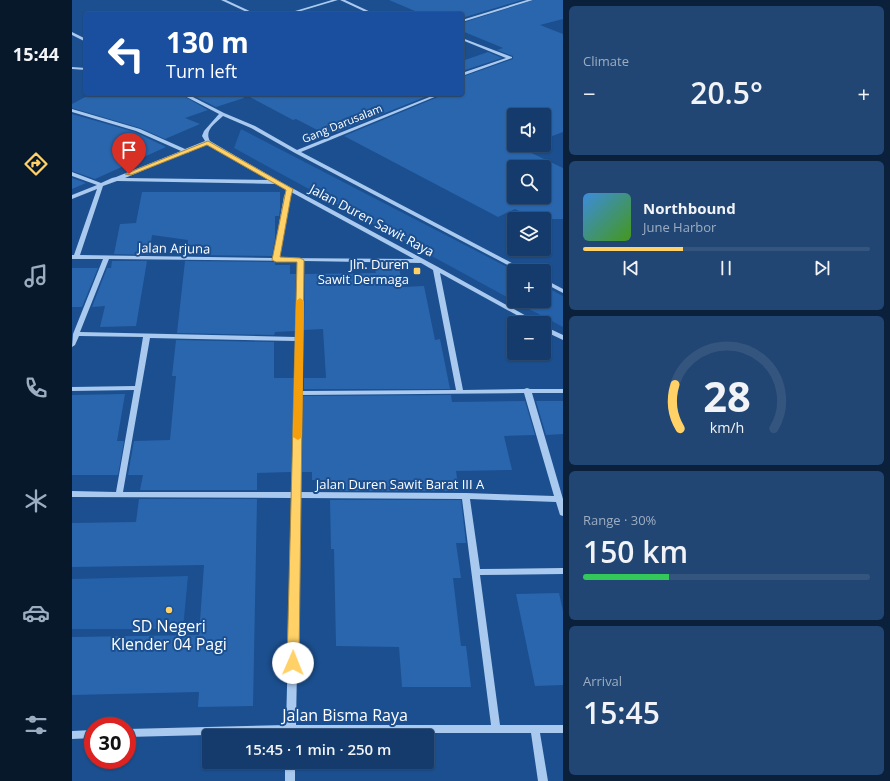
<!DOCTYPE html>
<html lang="en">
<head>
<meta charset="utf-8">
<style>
  body { margin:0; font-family:"Open Sans",sans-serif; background:#214673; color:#f1f3f6; height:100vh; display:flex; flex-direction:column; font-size:15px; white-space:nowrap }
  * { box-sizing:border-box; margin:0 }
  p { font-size:13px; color:#9dadc1 }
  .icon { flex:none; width:22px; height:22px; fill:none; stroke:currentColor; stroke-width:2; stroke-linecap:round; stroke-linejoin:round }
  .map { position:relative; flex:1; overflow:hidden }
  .sheet { display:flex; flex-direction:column; gap:6px; padding:6px; background:#0b203b; width:327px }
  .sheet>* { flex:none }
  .hud { position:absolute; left:12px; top:12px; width:380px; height:84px; border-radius:4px; box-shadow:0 1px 3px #0004,0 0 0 1px #33557e; background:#1a4fa0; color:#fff; overflow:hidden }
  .buttons { position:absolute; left:435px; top:108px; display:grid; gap:8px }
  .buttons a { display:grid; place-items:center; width:44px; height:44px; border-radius:4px; background:#143b6b; box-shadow:0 1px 3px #0004,0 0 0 1px #33557e; font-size:20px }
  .speed { position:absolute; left:12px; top:717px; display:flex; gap:8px; font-size:20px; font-weight:700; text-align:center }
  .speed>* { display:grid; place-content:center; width:52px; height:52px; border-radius:50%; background:#143b6b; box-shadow:0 1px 3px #0004,0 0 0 1px #33557e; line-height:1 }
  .speed .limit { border:6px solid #d22; background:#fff; color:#111 }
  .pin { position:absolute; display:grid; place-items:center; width:34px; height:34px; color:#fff; margin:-41px -17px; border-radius:50% 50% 50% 0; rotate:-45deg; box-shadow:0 0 4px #0007 }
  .pin .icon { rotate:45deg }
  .me { position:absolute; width:44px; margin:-22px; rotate:1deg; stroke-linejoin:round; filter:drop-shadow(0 0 3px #0008) }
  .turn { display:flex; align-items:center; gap:14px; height:84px; padding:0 16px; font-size:18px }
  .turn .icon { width:52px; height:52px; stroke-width:2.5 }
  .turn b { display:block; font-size:28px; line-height:34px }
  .big { font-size:30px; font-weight:600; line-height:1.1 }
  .sheet .tile { flex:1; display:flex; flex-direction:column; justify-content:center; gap:6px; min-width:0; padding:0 14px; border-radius:6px; background:#214673 }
  .sheet .dial { align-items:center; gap:0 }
  .dial svg { height:104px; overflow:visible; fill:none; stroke:#33557e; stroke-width:7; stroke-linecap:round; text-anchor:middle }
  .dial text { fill:#f1f3f6; stroke:none }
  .song { display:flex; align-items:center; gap:12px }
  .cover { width:48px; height:48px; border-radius:6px; background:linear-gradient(135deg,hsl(210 70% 55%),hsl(100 70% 35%)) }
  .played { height:4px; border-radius:2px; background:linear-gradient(90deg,#ffd166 35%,#33557e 35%) }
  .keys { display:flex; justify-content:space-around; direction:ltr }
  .heat { display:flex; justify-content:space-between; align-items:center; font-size:22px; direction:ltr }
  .charge { height:6px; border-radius:3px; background:linear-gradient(90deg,#34c759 30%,#33557e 0) }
  .trip { position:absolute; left:130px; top:729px; width:232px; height:40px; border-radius:4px; background:#143b6b; box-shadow:0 1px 3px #0004,0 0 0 1px #33557e; font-weight:600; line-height:40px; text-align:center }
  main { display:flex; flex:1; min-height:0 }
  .tabs { display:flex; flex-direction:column; width:72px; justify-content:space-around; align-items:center; background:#08182b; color:#9dadc1 }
  .tabs .icon { width:28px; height:28px }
  .tabs .selected { color:#ffd166 }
  .tabs b { font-size:18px; color:#f1f3f6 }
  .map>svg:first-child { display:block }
  .green { fill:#2461a8 }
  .building { fill:#2a66ad; fill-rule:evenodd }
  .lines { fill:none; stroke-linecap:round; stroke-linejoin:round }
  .minor { fill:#a9c9ee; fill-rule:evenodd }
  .route { fill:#ffd166; stroke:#a68842 }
  .slow { fill:#f59e0b }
  .poi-dot { fill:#ffd166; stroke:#1b4f8f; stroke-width:1.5 }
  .labels { text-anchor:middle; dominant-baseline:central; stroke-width:4; stroke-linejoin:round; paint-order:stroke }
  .far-street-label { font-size:11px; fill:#fff; stroke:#1b4f8f }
  .street-label { font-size:13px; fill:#fff; stroke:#1b4f8f }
  .poi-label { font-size:13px; fill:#fff; stroke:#1b4f8f; text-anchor:end }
  .near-poi-label { font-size:16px; fill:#fff; stroke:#1b4f8f }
  .near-street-label { font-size:16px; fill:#fff; stroke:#1b4f8f }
</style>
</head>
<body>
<main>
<nav class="tabs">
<b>15:44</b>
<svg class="icon selected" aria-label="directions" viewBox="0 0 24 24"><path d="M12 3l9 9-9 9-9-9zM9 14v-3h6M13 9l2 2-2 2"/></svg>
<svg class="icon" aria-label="music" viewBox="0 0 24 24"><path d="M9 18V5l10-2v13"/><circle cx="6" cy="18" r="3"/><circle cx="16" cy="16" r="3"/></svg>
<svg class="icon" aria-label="phone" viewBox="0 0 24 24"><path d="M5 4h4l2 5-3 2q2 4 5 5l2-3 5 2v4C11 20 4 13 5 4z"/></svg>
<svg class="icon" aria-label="climate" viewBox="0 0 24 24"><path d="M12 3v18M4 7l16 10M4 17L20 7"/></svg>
<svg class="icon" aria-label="car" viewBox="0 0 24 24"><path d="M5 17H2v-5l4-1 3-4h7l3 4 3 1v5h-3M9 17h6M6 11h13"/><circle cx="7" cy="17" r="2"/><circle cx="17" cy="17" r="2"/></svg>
<svg class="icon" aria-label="filters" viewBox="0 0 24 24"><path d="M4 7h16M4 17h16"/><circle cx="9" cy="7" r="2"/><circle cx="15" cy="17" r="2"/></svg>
</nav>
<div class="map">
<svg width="491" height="781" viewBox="0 0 491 781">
  <rect width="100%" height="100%" fill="#1b4f8f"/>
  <g class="green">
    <path d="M169,129L443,271L442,301L162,148Z"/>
    <path d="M472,286L491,296V327L442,301H472Z"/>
    <path d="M116,576L111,629H0V579Z"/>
  </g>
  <g class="building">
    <path d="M317,0H450L390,18V14H350Z"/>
    <path d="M462,0H491V19L468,25L491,34V132L472,139V115H442V145H453L447,147L491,168V219H463L443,209L426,217L272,136L366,97V94H390V77L441,59V56L425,50L431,48L390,31V23ZM442,167H472V197H442Z"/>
    <path d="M416,52L430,58L390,71V61Z"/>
    <path d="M19,94H108L136,110L113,118L128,124L93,139L68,128L0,108V104Z"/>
    <path d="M118,94H171L172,98L144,107Z"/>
    <path d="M172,94H358V95L265,132L262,131L253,134L224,119L221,120Z"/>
    <path d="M0,114L63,132L94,147L23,179L0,171Z"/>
    <path d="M0,178L14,183L0,189Z"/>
    <path d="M70,192H208V209L207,216H203V239L200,256L114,255L116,240L80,235L77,255L42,254L48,224L64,223Z"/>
    <path d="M40,261H75L64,326L28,327L33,306L20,307L35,268H39Z"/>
    <path d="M113,261L203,262V265H218V274H224L223,331L203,332L202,335L105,333Z"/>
    <path d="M0,268H26L10,307H0Z"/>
    <path d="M327,268L331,287L352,286L363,340L368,339L378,389H232V378H254L251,329L232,330L233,274L304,273L303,269Z"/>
    <path d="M104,340L202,342V378H222L219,472L185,473V490H68L71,475H56L62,441L98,440L104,376H100Z"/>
    <path d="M53,394L45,441H52L46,475H0V395Z"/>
    <path d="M379,395L380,402L453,401L463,435L432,436L440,470L384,471L387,491H258V480H240V472H230L231,396Z"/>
    <path d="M464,401H491V434L474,435Z"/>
    <path d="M67,499H185L181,706L126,707L127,692L0,695V637L127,635L132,565L0,567V523L64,522Z"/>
    <path d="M258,500H389L394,543H384L389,578H381L389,646H394L399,687H330L327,647L264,646L262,549H259Z"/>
    <path d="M487,593L491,611V685L463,686L444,594Z"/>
  </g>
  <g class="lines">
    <g class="minor">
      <path d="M149,0H154L184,14H179Z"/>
      <path d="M260,0H266L219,14H213Z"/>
      <path d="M268,0H273L303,14H298Z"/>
      <path d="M455,0H461L390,22V20Z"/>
      <path d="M0,32L14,39V42L0,35Z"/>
      <path d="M390,38L440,57V58L390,76V73L434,58L390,40Z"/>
      <path d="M0,67L14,68V70L0,69Z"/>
      <path d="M109,94H115L152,113L183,126L225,150L360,96L359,94H364L365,96L229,152L455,271H447L223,153L179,128L151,116C143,124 132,130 138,141L207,181L366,267L467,323H459L368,273L391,390L452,389L455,388L458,389H491V393H460L491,499V516L488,515L484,502L398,499L408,569L491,568V574L408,575L428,725H491V733H468L476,781H466L459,733H224V736H214V733L55,737V729L214,725L220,498L0,497V491L44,492L62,390L0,391V387L63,386L71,337L7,336L3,345L0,347L1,334L31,259H0V255H2L25,189L0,199V195L25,185L0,176V172L29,183L40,178L44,177L109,151L64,131L0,112V109L68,129L113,149L133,141L130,136L132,131L147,114ZM136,144L198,180L53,178L113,153H117V151ZM45,181L204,184L215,190L212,196L201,258L8,255L31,186ZM219,192L342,259L207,258L218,196ZM37,259L226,261L224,337L8,332ZM232,261L349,263L361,270L384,390L230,391ZM78,338L224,341L220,492H51ZM452,393L482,496L394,493L228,492L230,395ZM228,498L390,499L419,725H224Z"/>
      <path d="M472,279L491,289V293L472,283Z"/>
      <path d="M472,326L491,335V340L472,331Z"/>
      <path d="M21,730V738L0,739V731Z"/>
      <rect x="213" y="762" width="10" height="19"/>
    </g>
  </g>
  <path class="route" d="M136,141L221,189L219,196L208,257L228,258L232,260L227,663L225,666L221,668L217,666L215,663L225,262H204L200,260L214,190L135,145L59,175L53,174Z"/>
  <path class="slow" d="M228,298L232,301L230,437L226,440L221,437L224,301Z"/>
  <g class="poi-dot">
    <rect x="341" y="267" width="8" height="8" rx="2"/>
    <circle cx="97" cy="610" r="4"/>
  </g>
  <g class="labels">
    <g class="far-street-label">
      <text transform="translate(270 123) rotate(-22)">Gang Darusalam</text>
    </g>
    <g class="street-label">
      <text transform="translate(300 220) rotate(28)">Jalan Duren Sawit Raya</text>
      <text transform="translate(102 248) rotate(1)">Jalan Arjuna</text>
      <text x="328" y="484">Jalan Duren Sawit Barat III A</text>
    </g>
    <g class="poi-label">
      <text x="337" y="264">Jln. Duren<tspan x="337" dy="15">Sawit Dermaga</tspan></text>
    </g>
    <g class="near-poi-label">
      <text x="97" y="626">SD Negeri<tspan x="97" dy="18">Klender 04 Pagi</tspan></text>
    </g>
    <g class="near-street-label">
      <text x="273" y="715">Jalan Bisma Raya</text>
    </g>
  </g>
</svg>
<div class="buttons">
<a><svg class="icon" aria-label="sound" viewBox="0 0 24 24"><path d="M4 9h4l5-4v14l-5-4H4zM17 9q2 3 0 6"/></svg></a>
<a><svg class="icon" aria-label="search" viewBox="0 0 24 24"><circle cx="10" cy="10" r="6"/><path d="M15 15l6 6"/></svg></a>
<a><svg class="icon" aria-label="layers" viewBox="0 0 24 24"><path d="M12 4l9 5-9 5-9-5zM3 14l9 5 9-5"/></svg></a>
<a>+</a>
<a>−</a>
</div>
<div class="speed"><div class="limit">30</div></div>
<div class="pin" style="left:57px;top:174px;background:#d93025"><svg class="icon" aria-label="arrive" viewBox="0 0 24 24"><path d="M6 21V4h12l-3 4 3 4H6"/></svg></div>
<svg class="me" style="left:221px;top:663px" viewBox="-20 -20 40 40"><circle r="19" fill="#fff"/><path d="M0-13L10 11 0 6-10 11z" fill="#ffd166"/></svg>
<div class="trip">15:45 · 1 min · 250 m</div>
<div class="hud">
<div class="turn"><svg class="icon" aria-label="left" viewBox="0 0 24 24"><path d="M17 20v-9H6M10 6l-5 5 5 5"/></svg><div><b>130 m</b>Turn left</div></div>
</div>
</div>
<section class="sheet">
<div class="tile"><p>Climate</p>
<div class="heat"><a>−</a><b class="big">20.5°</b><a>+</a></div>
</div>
<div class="tile">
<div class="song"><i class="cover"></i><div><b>Northbound</b><p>June Harbor</p></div></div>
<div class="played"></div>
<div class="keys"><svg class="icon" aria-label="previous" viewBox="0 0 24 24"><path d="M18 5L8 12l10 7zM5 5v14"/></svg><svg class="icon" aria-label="pause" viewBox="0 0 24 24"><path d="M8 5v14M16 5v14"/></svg><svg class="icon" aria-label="next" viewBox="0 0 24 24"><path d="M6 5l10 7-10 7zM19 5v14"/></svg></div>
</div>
<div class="tile dial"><svg viewBox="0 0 100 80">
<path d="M14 69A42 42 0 1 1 86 69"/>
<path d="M14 69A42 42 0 0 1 10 35" stroke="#ffd166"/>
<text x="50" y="56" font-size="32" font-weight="700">28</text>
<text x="50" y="72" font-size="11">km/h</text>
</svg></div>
<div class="tile"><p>Range · 30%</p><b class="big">150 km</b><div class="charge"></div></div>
<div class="tile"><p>Arrival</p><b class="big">15:45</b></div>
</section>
</main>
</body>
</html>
